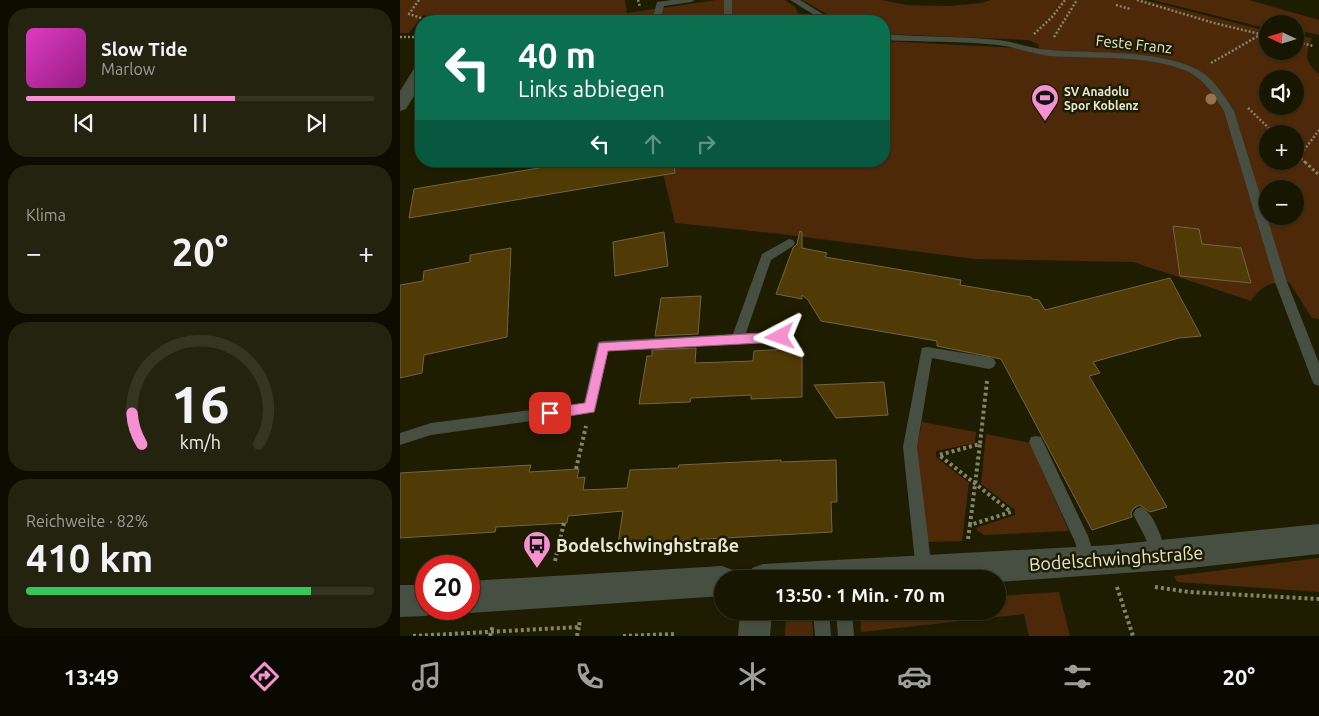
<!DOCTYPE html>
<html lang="de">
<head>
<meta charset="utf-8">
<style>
  body { margin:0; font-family:Ubuntu,sans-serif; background:#232310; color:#f1f3f6; height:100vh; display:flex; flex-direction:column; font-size:19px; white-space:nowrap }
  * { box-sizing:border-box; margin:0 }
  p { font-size:16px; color:#9e9f99 }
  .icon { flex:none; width:28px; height:28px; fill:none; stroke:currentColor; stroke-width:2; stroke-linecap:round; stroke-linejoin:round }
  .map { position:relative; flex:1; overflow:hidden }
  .drawer { display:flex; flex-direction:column; gap:8px; padding:8px; background:#0c0c01; width:400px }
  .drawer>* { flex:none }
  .top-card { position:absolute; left:15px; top:15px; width:475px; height:152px; border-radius:20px; box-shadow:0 1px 4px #0004,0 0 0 1px #353523; background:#0b6e4f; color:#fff; overflow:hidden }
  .needle { width:32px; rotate:274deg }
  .buttons { position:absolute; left:859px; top:15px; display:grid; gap:10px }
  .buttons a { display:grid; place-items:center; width:45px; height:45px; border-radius:50%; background:#161601; box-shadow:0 1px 4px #0004,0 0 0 1px #353523; font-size:25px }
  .speed { position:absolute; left:15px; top:555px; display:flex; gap:10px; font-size:25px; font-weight:700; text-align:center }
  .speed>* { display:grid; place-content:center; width:65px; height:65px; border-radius:50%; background:#161601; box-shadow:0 1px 4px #0004,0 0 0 1px #353523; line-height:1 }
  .speed .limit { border:8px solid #d22; background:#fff; color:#111 }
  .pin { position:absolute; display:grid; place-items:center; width:42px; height:42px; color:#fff; margin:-21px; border-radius:10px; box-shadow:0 2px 8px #0006 }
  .me { position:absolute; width:55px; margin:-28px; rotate:266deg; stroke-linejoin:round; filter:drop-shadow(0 0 4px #0008) }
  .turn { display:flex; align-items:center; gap:18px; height:105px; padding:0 20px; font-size:22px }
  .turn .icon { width:65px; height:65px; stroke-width:2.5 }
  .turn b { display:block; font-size:35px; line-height:42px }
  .lanes { display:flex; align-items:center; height:48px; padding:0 20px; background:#0003; justify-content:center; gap:25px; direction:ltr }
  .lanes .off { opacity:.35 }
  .big { font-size:38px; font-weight:700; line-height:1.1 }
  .drawer .card { flex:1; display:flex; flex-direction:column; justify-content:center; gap:8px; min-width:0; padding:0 18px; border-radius:20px; background:#232310 }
  .drawer .dial { align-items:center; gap:0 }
  .dial svg { height:130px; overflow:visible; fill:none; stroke:#353523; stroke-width:7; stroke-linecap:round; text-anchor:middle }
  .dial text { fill:#f1f3f6; stroke:none }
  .song { display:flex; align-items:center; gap:15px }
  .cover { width:60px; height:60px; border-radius:8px; background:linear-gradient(135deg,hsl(310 70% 55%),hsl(310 70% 35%)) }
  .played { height:5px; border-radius:2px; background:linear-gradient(90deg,#f690d0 60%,#353523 60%) }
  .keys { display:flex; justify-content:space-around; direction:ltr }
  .heat { display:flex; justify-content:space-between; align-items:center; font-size:28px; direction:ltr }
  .charge { height:8px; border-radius:4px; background:linear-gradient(90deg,#34c759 82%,#353523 0) }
  .trip { position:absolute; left:314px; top:570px; width:292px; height:50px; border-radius:25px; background:#161601; box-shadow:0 1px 4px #0004,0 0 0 1px #353523; font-weight:700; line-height:50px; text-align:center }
  .tab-bar { display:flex; height:80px; justify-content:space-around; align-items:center; background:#090900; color:#9e9f99 }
  .tab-bar .icon { width:35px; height:35px }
  .tab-bar .on { color:#f690d0 }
  .tab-bar b { font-size:22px; color:#f1f3f6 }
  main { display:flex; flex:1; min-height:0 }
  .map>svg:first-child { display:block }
  .green { fill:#4d2909; fill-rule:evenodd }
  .building { fill:#503a05; stroke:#736446 }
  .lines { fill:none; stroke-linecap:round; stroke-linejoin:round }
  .path-far2 { stroke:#84846e; stroke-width:2.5; stroke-dasharray:2 2; stroke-linecap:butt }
  .path-far1 { stroke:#84846e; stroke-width:3; stroke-dasharray:2.5 2.5; stroke-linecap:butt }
  .path { stroke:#84846e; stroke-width:4; stroke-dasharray:3 3; stroke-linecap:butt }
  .service { fill:#474f43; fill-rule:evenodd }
  .minor { fill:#474f43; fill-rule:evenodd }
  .tree { fill:#96734c }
  .route { fill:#f690d0; stroke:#a05e87 }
  .labels { text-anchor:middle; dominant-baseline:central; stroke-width:5; stroke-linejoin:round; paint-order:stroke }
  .far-poi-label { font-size:12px; font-weight:bold; fill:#e6e7d5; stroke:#1e1d01; text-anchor:start }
  .street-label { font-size:15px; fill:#e6e7d5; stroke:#1e1d01 }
  .near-poi-label { font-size:18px; font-weight:bold; fill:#e6e7d5; stroke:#1e1d01; text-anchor:start }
  .near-street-label { font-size:18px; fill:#e6e7d5; stroke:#1e1d01 }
</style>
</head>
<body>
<main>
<section class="drawer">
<div class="card">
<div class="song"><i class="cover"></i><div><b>Slow Tide</b><p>Marlow</p></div></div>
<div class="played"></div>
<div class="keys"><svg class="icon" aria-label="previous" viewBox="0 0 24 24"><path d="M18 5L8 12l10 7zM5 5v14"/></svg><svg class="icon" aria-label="pause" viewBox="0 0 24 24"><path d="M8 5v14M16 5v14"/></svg><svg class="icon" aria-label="next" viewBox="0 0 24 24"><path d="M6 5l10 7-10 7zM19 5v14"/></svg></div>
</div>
<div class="card"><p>Klima</p>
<div class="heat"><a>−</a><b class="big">20°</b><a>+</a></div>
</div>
<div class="card dial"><svg viewBox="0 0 100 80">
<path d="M14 69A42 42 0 1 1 86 69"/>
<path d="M14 69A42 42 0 0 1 8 50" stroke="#f690d0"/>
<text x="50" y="56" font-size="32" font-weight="700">16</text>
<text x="50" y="72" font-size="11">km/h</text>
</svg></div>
<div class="card"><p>Reichweite · 82%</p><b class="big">410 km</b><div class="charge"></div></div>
</section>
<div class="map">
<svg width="919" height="636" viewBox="0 0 919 636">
  <rect width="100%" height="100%" fill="#1e1d01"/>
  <g class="green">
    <path d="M0,0H225L227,13L316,0H385L395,7L400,17L412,21H228L227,18L208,21H41L23,15L9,33H0Z"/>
    <path d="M402,0H482L507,5L548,6L581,3L591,0H745L867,31L868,51H895V36L912,38C905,55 904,61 919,74V319L912,318L889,282C869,282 863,285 851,301L733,262L575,259L381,234L275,223L260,161H484V41L639,49L638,44L628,40L486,34L484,33V21H445L434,18ZM868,79H895V106H868ZM868,134H895V161H868ZM868,189H895V216H868Z"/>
    <path d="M753,0H849L919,20V35L906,32L904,35L895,33V24H868L867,29L861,27Z"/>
    <path d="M522,422L576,432L575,443L536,451V457L569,483L562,541L527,542L516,451Z"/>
    <path d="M586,434L630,443L669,531L584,535L578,531L576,528L615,515V510L581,484Z"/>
    <path d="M919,558V592L777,582L774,576Z"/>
    <path d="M659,592L670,636H629L624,614L461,632L460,611H598V596Z"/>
    <path d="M386,611H412L413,636H385Z"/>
  </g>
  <g class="building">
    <path d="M180,161H274L275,173L9,218L14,189Z"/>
    <path d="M773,226L799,229L802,244L841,248L851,283L780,276Z"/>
    <path d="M400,231L402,232V248L427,253L425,257L561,280L560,285L631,297L632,299L639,300L645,310L770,278L801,336L779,338L693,362L700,373L689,376L767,507L750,512L740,505L734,508L731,513L732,517L692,530L601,359L537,346V341L421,321L408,300L402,295V299L376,294L393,248L397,244Z"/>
    <path d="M264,232L268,266L215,276L213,242Z"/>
    <path d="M111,248L107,337L24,355L22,373L0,378V285L23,281L24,271L70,262V255Z"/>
    <path d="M301,296L298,334L255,336L261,298Z"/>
    <path d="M296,348L295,363L353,361L354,351L402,348V397L351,399V395L291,398L290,402L239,404L247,356H252V350Z"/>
    <path d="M484,382L488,415L436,418L414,385Z"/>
    <path d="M381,460V462L436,460L437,502H431L432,532L218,544L223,511L168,516L167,523L96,527L95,532L0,538V473L131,465L129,472L179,469L177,478L185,477L183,490L227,488L230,470L278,468L279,465Z"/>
  </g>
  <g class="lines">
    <g class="path-far2">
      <path d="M19,0L9,14L30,21"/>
      <path d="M238,0L240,7"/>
      <path d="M737,0L814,23L868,36"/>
      <path d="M716,5L730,9"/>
      <path d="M634,34L652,17L665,0"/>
      <path d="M0,37H21"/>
      <path d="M654,37L677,0"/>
      <path d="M895,41L913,46"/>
      <path d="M811,63L860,35"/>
      <path d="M848,108L875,134"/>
      <path d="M895,153L906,163"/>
      <path d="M899,157L919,130"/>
    </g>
    <path class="path-far1" d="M905,162L919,175"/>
    <g class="path">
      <path d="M176,469L186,426"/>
      <path d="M570,525L580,444"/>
      <path d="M568,539L570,525L611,512L539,455L580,444L587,381"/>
      <path d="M155,561L164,523"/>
      <path d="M717,587L733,636"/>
      <path d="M755,587L789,592L919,599"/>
      <path d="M13,636L179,627L180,619"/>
      <path d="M90,636L93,625"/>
      <path d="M177,636L179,627"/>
      <path d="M223,636L275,634V636"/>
    </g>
    <g class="service">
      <path d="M272,0H295L291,2L264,6L260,19H254L253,17L257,2Z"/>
      <rect x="324" y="0" width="8" height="21"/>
      <path d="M390,0H400L434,21H424Z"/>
      <path d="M484,34C522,37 560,36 598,40C616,42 632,49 650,50C695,54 755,49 796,69C813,77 824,96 834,111L887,282L919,363V386L914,384L912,380L875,282L824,111C815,97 805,80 789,72C749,54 693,59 650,56C632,54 616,47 598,45C560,41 522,42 484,40Z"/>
      <path d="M389,239L393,240L395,243L393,246L371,260L346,333L380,332L385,333L386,337L385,341L208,351L195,412L31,435L0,445V433L31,423L184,403L197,346L198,342L203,341L333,334L362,254Z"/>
      <path d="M527,347L589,357L594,359L596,363L594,367L589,369L532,358L517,447L532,571L530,577L523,579L518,577L516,571L503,447L521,352L522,348Z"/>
      <path d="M636,436L641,437L688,536L696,561L694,567L688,569L682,567L675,542L629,442L631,437Z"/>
      <path d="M741,507C754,512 763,542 767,555L765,561L759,563L753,561L746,539L733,514L736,509Z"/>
      <path d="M413,611H429L431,636H415Z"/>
      <path d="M436,611H452L454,636H438Z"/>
    </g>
    <g class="minor">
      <path d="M21,66V85L6,109L0,111V91L15,67Z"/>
      <path d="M919,524V554L781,569L598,582V579H348L352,568L363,564L711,545Z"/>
      <path d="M322,566L333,570L336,579H322V596L69,613L60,609H69V581Z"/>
      <path d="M0,585H26V609H38L37,611L26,616L0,617Z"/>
      <path d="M340,611H372L370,636H338Z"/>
    </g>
  </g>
  <circle class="tree" cx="811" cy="99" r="5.5"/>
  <path class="route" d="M380,332L384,334L386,337L384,340L380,342L208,351L194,412L150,419L146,417L144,413L146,409L150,408L185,403L199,343Z"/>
  <defs>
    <symbol id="stadium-pin" viewBox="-11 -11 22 30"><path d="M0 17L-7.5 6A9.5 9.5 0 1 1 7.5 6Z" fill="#f690d0" stroke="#1e1d01"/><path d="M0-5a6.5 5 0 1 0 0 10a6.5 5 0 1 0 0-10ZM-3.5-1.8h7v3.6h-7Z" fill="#111"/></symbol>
    <symbol id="bus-pin" viewBox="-11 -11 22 30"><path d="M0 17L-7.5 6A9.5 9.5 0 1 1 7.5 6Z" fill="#f690d0" stroke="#1e1d01"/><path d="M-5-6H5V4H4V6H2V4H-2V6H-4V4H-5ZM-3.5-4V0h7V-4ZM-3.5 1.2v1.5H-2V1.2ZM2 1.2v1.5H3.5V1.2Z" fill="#111"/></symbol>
  </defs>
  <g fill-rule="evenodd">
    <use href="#stadium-pin" x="629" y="82" width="32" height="43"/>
    <use href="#bus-pin" x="121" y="529" width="32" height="43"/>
  </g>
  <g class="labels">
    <g class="far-poi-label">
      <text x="664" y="91">SV Anadolu<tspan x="664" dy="14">Spor Koblenz</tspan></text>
    </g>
    <g class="street-label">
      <text transform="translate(734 44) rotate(6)">Feste Franz</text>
    </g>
    <g class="near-poi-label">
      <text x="156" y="545">Bodelschwinghstraße</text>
    </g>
    <g class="near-street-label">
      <text transform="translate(716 558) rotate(-4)">Bodelschwinghstraße</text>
    </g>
  </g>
</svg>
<div class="buttons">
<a><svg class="needle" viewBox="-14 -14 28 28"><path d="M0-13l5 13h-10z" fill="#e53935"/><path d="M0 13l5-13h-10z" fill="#9e9f99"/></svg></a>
<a><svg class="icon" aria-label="sound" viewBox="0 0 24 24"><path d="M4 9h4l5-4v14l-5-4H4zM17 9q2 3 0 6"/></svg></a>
<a>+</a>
<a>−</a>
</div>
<div class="speed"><div class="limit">20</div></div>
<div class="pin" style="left:150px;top:413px;background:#d93025"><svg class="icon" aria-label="arrive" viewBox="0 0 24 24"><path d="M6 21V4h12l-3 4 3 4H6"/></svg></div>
<svg class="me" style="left:380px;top:337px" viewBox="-20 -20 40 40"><path d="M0-17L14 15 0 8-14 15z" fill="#f690d0" stroke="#fff" stroke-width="4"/></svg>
<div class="trip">13:50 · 1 Min. · 70 m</div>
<div class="top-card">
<div class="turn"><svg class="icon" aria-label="left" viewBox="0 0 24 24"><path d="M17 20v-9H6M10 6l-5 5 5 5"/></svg><div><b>40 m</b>Links abbiegen</div></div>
<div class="lanes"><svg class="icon" aria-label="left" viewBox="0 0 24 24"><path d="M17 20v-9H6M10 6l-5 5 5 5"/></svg><svg class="icon off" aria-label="ahead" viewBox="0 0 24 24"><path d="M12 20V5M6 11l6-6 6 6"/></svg><svg class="icon off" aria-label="right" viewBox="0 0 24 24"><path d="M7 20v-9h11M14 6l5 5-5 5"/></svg></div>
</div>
</div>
</main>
<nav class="tab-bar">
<b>13:49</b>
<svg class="icon on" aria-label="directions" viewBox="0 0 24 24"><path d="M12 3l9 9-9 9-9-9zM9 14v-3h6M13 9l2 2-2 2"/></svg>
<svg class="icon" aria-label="music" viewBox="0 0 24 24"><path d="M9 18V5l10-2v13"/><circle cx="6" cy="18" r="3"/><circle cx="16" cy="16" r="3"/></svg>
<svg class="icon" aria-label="phone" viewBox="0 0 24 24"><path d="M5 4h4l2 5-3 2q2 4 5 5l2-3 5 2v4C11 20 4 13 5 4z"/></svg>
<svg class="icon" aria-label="climate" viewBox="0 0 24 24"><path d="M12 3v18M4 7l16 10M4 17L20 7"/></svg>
<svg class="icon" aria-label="car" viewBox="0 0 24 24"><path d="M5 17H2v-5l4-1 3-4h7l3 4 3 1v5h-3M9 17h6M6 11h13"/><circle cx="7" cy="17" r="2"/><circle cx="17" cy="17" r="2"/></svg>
<svg class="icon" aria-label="filters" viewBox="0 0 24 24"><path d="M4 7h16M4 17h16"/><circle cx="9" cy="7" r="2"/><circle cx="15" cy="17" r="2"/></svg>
<b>20°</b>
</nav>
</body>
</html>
